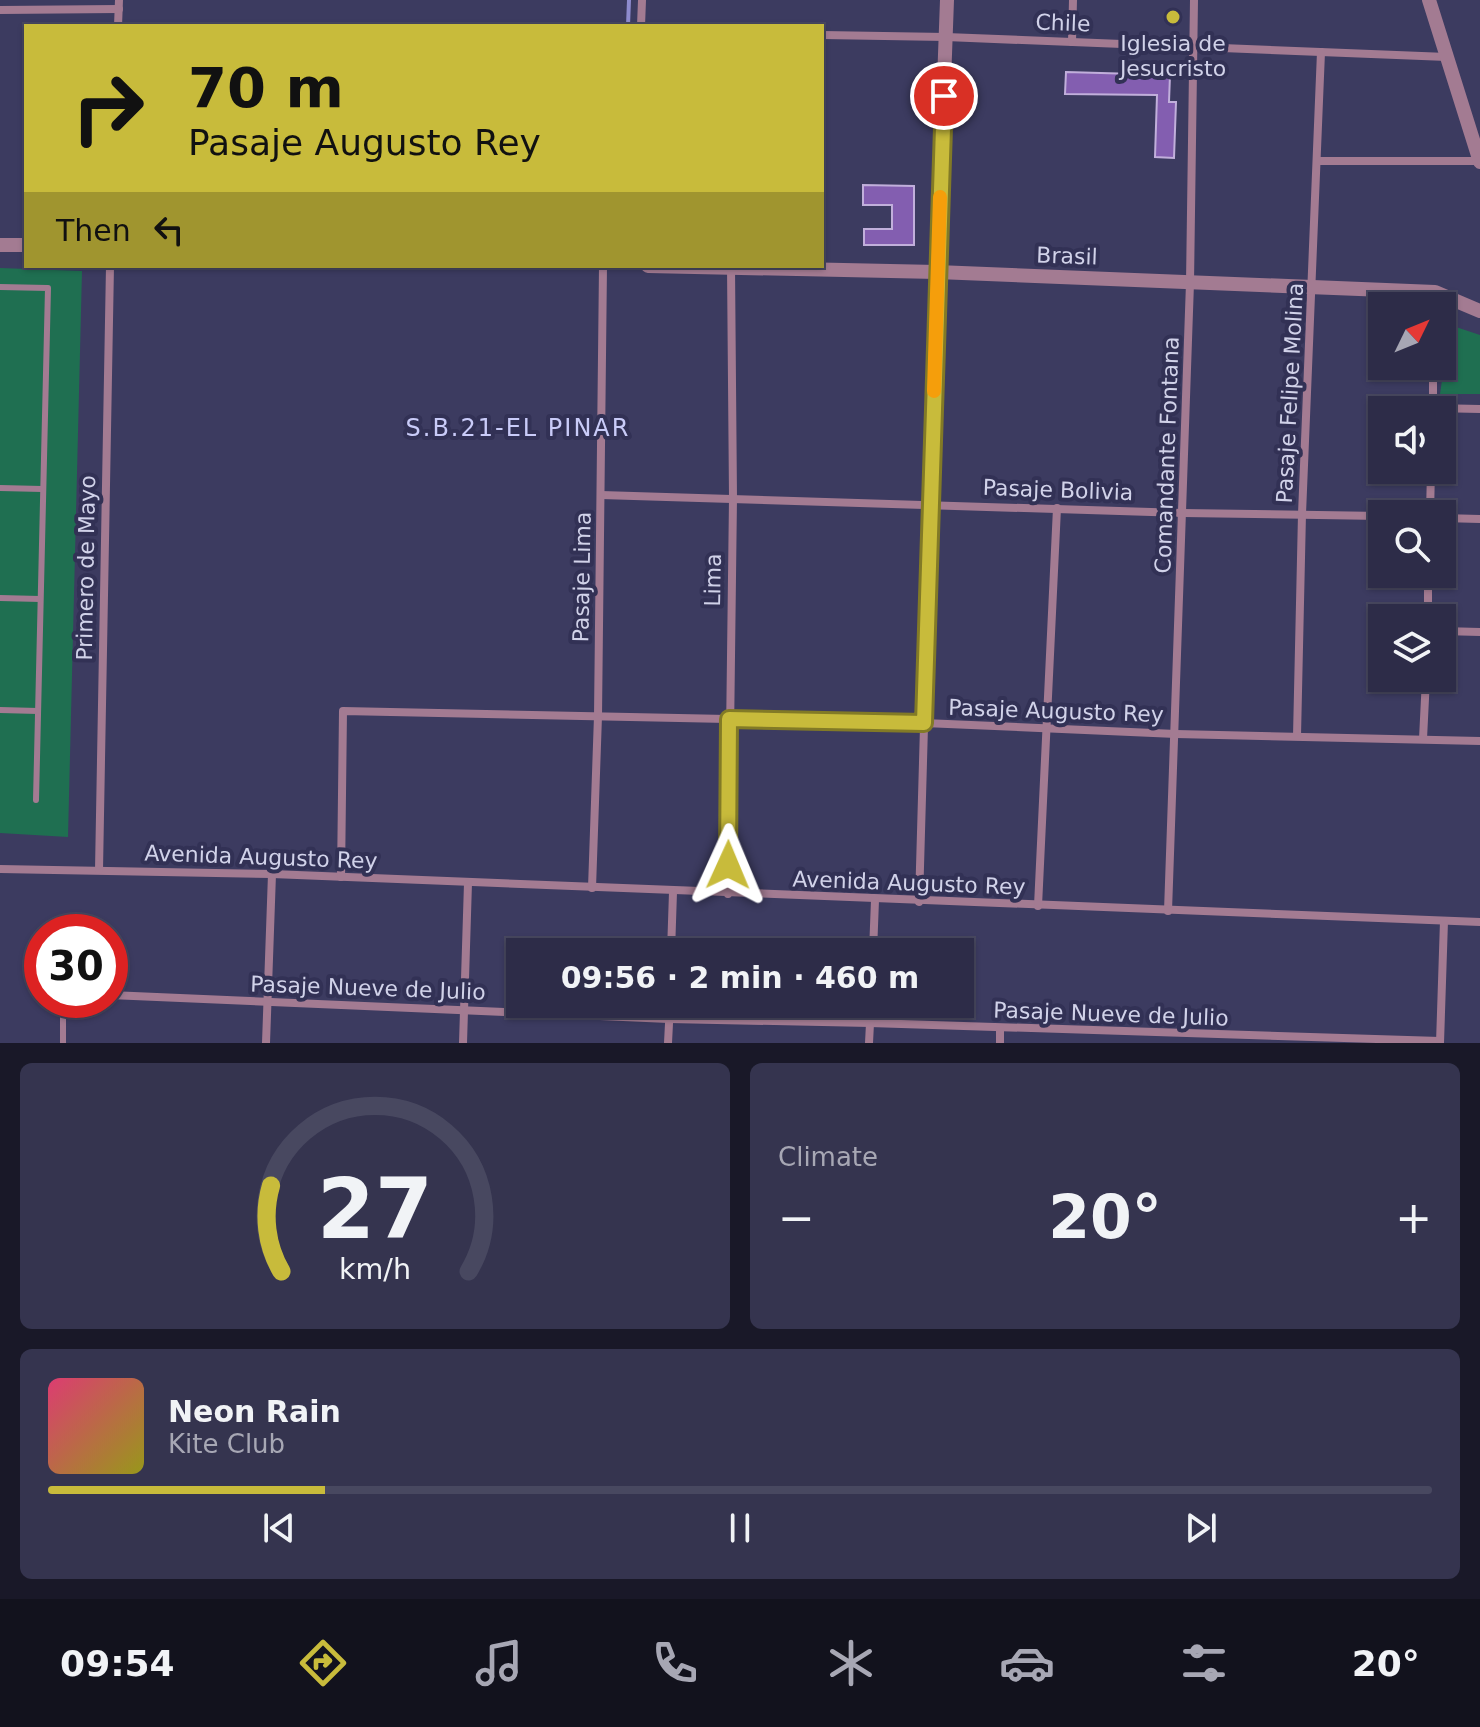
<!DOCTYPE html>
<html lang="en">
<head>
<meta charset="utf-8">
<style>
  body { margin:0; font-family:"DejaVu Sans",sans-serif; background:#35344f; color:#f1f3f6; height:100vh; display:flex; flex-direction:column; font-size:30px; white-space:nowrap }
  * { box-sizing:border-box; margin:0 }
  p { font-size:26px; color:#a7a7b4 }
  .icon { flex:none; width:44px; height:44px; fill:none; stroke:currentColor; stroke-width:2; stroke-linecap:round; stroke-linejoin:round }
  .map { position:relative; height:1043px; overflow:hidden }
  .side { display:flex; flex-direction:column; gap:20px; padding:20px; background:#191828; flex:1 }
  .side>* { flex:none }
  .hud { position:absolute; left:24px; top:24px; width:800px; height:244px; border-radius:0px; box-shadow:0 2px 6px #0004,0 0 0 2px #484860; background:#c8bb3b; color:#111; overflow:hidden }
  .needle { width:52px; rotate:47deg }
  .tools { position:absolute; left:1368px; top:292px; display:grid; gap:16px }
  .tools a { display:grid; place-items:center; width:88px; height:88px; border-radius:0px; background:#2d2c48; box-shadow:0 2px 6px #0004,0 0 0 2px #484860; font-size:40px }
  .speed { position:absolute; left:24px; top:914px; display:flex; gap:16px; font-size:40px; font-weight:700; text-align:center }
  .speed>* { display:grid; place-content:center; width:104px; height:104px; border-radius:50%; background:#2d2c48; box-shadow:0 2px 6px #0004,0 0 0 2px #484860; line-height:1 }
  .speed .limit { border:12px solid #d22; background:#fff; color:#111 }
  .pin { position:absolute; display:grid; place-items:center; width:68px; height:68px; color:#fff; margin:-34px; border:4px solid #fff; border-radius:50%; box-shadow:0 2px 8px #0007 }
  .me { position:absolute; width:88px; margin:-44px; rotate:1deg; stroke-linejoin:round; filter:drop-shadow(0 0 6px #0008) }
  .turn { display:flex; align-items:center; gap:28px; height:168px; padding:0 32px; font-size:36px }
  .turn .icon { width:104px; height:104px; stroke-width:2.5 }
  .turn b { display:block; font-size:56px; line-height:68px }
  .then { display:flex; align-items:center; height:76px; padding:0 32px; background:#0003; gap:16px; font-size:30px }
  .big { font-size:60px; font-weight:700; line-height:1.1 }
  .side .widget { flex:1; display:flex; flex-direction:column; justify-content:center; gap:12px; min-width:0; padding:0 28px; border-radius:12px; background:#35344f }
  .side .dial { align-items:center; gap:0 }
  .dial svg { height:208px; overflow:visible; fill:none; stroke:#484860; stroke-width:7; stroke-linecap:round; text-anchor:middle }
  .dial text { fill:#f1f3f6; stroke:none }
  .song { display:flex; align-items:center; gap:24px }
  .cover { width:96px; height:96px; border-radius:12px; background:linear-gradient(135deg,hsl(340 70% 55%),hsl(60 70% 35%)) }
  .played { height:8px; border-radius:4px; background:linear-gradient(90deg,#c8bb3b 20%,#484860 20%) }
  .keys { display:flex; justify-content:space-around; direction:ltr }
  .heat { display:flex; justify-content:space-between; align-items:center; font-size:44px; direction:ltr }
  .side .tiles { flex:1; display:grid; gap:20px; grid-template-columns:1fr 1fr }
  .widget:last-child { grid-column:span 2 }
  .trip { position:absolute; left:506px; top:938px; width:468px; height:80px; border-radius:0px; background:#2d2c48; box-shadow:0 2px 6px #0004,0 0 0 2px #484860; font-weight:700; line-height:80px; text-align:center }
  .tab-bar { display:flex; height:128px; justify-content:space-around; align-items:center; background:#12121d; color:#a7a7b4 }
  .tab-bar .icon { width:56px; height:56px }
  .tab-bar .on { color:#c8bb3b }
  .tab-bar b { font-size:36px; color:#f1f3f6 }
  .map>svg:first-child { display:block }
  .green { fill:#1f6f51 }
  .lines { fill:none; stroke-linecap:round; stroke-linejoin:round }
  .stream { stroke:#8e8bce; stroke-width:4 }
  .building { fill:#835eb0; stroke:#c1afdb; stroke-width:2 }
  .service { stroke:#a37b92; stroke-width:6 }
  .minor { stroke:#a37b92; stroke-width:8 }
  .tertiary { stroke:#a37b92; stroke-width:14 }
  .route-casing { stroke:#827a26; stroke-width:20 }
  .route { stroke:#c8bb3b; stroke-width:14 }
  .slow { stroke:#f59e0b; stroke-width:14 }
  .poi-dot { fill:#c8bb3b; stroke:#323155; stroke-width:3 }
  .labels { text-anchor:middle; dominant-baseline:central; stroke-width:8; stroke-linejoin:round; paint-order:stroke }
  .street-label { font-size:22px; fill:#d1d2e9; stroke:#323155 }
  .poi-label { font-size:22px; fill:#d1d2e9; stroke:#323155 }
  .neighbourhood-label { font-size:24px; letter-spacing:2px; fill:#c9cbf8; stroke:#323155 }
</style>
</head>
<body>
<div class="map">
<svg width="1480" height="1043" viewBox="0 0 1480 1043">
  <rect width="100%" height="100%" fill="#3c3b60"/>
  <g class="green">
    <path d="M0,268L82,271L68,837L0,833Z"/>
    <path d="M1450,325L1480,335V394H1440Z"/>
  </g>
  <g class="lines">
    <path class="stream" d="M628,26L629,0"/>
  </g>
  <g class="building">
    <path d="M1066,72L1170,75L1169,102H1176L1174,158L1155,157L1157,95L1065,94Z"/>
    <path d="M863,185L914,186V245H864V229H892V205H863Z"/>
  </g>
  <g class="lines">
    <g class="service">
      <path d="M0,287L48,288L36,800"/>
      <path d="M0,488L42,489"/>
      <path d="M0,598L40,599"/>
      <path d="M0,710L38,711"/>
      <path d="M63,1043V1000"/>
    </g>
    <g class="minor">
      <path d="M0,10L119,9"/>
      <path d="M118,26L119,0"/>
      <path d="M641,26L642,0"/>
      <path d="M822,35L946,37L1447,57"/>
      <path d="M1072,42L1073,0"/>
      <path d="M1318,161H1480"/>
      <path d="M1433,408L1480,409"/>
      <path d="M1433,410V366"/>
      <path d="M601,495L1183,513L1382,516"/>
      <path d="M1430,514L1431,470"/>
      <path d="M1442,518L1480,519"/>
      <path d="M1428,618V574"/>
      <path d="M1442,631L1480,632"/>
      <path d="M1297,736L1302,514L1321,52"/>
      <path d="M1423,739L1426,678"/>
      <path d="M0,869L272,874L1480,922"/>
      <path d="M99,870L110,266"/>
      <path d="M341,877L343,711L924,723L1176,734L1480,741"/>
      <path d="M592,888L598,716L603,266"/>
      <path d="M728,894L733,498L731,267"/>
      <path d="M919,902L937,272"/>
      <path d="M1038,906L1057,508"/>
      <path d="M1168,911L1190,283L1194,0"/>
      <path d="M671,952L673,892"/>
      <path d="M873,952L875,900"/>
      <path d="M110,995L669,1019L870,1023L1440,1041"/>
      <path d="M266,1043L272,874"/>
      <path d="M463,1043L468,883"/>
      <path d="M668,1043L670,1004"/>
      <path d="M869,1043L871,1004"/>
      <path d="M1000,1043V1029"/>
      <path d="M1440,1043L1444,921"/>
    </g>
    <g class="tertiary">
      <path d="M1429,0L1480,162"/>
      <path d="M0,245H26"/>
      <path d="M648,266L937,272L1435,292L1480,311"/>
      <path d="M937,272L947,0"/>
    </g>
  </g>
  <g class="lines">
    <defs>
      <path id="route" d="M728,865L729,719L924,723L944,96"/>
    </defs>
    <use href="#route" class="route-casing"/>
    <use href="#route" class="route"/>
    <path class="slow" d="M934,391L940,197"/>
  </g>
  <circle class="poi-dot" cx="1173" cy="17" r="8"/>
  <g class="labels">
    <g class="street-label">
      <text transform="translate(1063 23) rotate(2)">Chile</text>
      <text transform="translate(1067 256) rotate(2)">Brasil</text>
      <text transform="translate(1290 393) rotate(-87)">Pasaje Felipe Molina</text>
      <text transform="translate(1167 455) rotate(-88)">Comandante Fontana</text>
      <text transform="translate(1058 490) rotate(2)">Pasaje Bolivia</text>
      <text transform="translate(86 568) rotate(-89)">Primero de Mayo</text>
      <text transform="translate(582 577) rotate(-89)">Pasaje Lima</text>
      <text transform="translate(713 580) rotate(-89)">Lima</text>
      <text transform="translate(1056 711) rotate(2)">Pasaje Augusto Rey</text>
      <text transform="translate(261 857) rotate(2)">Avenida Augusto Rey</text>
      <text transform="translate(909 883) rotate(2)">Avenida Augusto Rey</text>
      <text transform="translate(368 988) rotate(2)">Pasaje Nueve de Julio</text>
      <text transform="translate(1111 1014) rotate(2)">Pasaje Nueve de Julio</text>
    </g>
    <g class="poi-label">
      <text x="1173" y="43">Iglesia de<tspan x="1173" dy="25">Jesucristo</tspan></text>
    </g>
    <g class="neighbourhood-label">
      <text x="518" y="428">S.B.21-EL PINAR</text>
    </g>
  </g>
</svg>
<div class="tools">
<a><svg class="needle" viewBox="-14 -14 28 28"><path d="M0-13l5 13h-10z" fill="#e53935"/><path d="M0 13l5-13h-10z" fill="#a7a7b4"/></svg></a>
<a><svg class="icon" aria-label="sound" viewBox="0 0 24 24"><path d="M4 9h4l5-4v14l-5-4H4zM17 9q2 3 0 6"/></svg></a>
<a><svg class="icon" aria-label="search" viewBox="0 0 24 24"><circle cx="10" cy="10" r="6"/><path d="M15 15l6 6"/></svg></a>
<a><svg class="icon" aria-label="layers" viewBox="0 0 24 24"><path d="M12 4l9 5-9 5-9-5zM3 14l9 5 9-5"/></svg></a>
</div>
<div class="speed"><div class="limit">30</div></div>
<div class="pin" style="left:944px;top:96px;background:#d93025"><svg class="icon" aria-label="arrive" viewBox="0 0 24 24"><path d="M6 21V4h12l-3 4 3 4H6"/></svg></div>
<svg class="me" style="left:728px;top:865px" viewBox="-20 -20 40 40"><path d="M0-17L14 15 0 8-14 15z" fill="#c8bb3b" stroke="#fff" stroke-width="4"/></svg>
<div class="trip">09:56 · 2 min · 460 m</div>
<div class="hud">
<div class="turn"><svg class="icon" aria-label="right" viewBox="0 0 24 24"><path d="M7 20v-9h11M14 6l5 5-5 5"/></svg><div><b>70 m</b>Pasaje Augusto Rey</div></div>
<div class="then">Then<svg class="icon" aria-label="left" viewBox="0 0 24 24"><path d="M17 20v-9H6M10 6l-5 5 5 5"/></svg></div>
</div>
</div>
<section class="side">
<div class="tiles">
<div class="widget dial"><svg viewBox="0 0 100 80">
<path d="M14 69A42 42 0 1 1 86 69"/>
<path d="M14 69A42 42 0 0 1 10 36" stroke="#c8bb3b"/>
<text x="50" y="56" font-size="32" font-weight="700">27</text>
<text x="50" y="72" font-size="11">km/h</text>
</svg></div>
<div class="widget"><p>Climate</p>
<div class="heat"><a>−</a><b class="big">20°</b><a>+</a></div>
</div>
<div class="widget">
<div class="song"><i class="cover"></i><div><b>Neon Rain</b><p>Kite Club</p></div></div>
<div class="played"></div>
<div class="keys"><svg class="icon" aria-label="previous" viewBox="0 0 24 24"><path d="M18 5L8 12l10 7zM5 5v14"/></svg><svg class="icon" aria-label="pause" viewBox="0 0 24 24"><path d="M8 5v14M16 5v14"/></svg><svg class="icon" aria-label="next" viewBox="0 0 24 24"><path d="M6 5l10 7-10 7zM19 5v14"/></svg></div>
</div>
</div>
</section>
<nav class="tab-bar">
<b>09:54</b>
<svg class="icon on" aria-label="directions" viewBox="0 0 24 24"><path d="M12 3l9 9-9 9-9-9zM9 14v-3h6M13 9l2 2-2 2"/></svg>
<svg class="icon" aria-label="music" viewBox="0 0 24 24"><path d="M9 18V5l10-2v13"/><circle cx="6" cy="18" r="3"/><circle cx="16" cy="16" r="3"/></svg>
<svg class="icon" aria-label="phone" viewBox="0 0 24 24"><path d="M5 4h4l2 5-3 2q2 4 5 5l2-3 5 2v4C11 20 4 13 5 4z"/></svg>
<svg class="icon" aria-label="climate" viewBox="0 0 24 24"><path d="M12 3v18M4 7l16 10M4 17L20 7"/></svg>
<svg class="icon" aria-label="car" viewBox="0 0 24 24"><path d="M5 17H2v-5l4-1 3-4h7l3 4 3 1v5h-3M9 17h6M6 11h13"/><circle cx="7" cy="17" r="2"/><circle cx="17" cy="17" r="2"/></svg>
<svg class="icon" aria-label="filters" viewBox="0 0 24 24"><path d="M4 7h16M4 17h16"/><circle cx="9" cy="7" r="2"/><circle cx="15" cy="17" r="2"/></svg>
<b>20°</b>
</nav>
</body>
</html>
